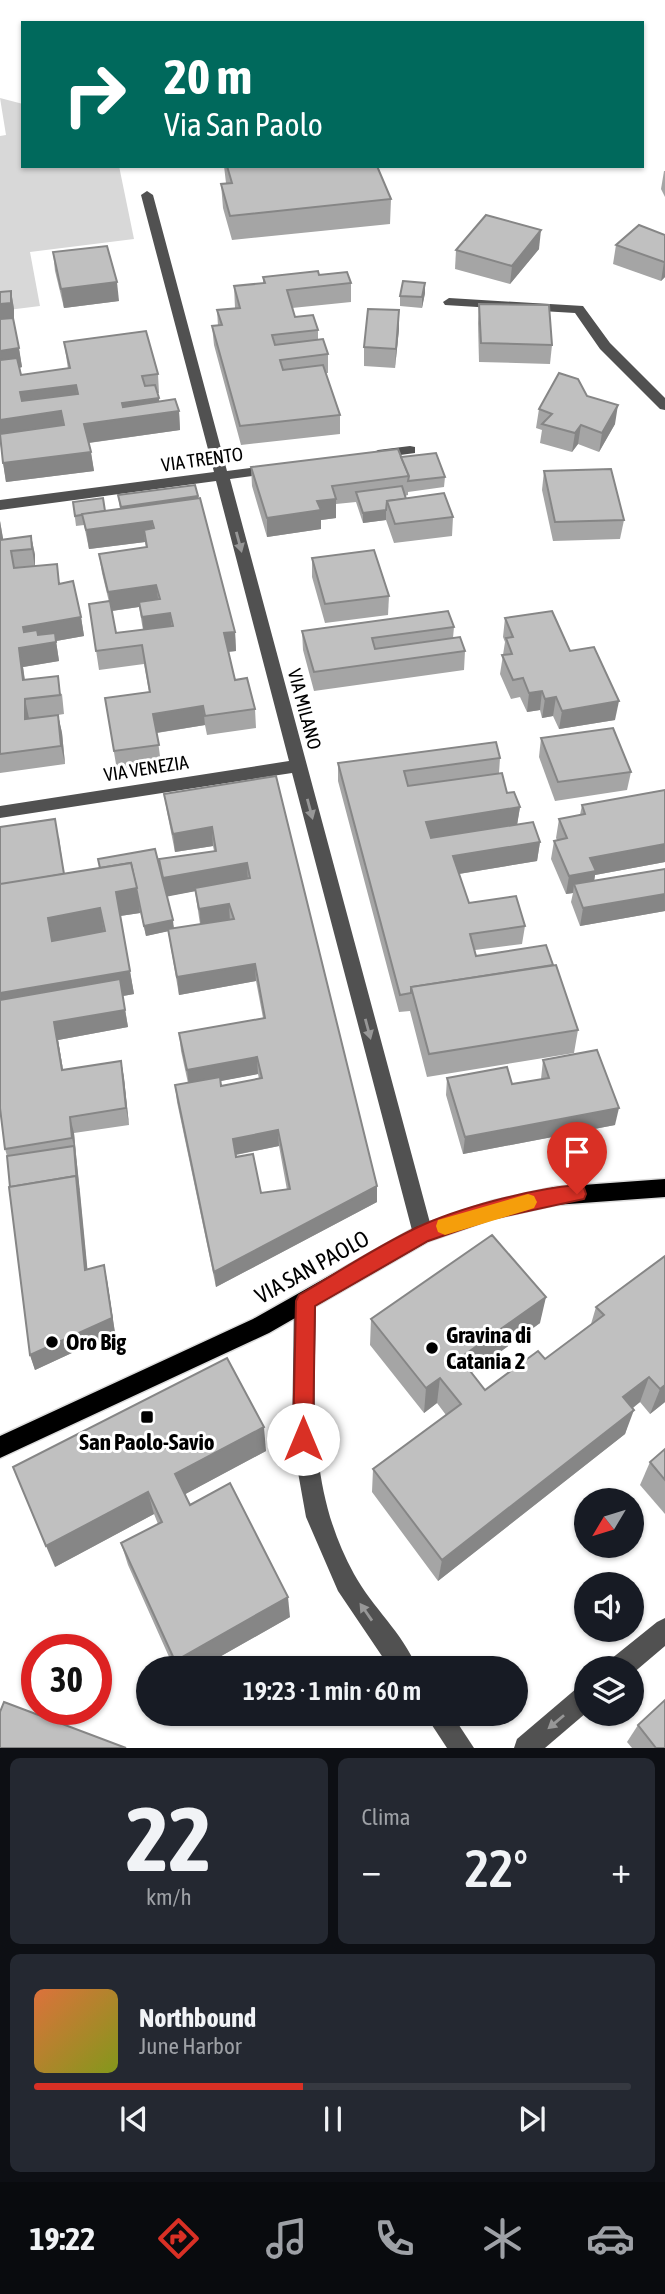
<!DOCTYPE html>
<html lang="it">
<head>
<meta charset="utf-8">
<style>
  body { margin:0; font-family:"Asap Condensed",sans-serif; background:#242831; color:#f1f3f6; height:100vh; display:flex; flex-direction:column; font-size:26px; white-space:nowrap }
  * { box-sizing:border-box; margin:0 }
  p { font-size:23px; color:#9ea1a6 }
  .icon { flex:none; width:38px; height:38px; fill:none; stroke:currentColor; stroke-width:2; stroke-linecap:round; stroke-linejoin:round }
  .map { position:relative; height:1748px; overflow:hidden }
  .drawer { display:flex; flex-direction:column; gap:10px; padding:10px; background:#0d0f14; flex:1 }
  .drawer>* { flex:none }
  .banner { position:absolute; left:21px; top:21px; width:623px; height:147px; border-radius:0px; box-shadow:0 2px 5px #0004; background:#00695c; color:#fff; overflow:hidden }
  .needle { width:46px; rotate:232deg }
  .buttons { position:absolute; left:574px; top:1488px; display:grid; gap:14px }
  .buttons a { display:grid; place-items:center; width:70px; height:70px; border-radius:50%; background:#171b24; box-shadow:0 2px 5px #0004; font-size:35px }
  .speed { position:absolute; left:21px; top:1634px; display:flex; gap:14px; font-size:35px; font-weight:700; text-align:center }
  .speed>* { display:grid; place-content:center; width:91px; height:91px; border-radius:50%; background:#171b24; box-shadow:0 2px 5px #0004; line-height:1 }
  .speed .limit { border:10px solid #d22; background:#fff; color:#111 }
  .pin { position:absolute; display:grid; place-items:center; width:60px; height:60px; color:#fff; margin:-72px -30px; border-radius:50% 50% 50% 0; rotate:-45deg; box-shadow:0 0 7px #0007 }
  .pin .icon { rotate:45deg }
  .me { position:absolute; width:77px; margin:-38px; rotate:0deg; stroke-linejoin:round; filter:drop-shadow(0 0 5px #0008) }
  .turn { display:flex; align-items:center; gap:24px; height:147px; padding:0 28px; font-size:32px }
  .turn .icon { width:91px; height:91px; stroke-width:2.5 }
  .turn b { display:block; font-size:49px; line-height:60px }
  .big { font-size:52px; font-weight:600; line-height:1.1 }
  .drawer .tile { flex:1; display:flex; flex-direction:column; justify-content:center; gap:10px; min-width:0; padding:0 24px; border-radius:10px; background:#242831 }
  .drawer .dial { align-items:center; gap:0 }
  .dial b { font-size:91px; line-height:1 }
  .song { display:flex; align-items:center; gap:21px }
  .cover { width:84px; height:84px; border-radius:10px; background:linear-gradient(135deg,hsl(20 70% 55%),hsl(70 70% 35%)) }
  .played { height:7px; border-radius:4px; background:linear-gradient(90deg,#d93025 45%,#363941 45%) }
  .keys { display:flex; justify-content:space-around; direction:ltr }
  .heat { display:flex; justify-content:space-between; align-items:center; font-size:38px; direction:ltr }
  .drawer .tiles { flex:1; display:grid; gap:10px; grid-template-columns:1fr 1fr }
  .tile:last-child { grid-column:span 2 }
  .trip { position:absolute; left:136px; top:1656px; width:392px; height:70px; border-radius:35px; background:#171b24; box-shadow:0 2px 5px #0004; font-weight:600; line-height:70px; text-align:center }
  .menu { display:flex; height:112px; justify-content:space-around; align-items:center; background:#090b0e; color:#9ea1a6 }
  .menu .icon { width:49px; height:49px }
  .menu .active { color:#d93025 }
  .menu b { font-size:32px; color:#f1f3f6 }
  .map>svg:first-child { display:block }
  .green { fill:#d8d8d8 }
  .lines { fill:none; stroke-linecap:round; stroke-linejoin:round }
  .major-casing { stroke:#dbdbdb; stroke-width:3 }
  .minor { fill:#515151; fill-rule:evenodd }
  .major { fill:#000; fill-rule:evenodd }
  .wall { fill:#a5a5a5; fill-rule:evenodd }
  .shaded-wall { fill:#868686 }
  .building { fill:#c0c0c0; stroke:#868686; stroke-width:2; fill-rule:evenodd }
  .oneway { fill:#979797 }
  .route { fill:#d93025; stroke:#8d1f18; stroke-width:2 }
  .slow { fill:#f59e0b }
  .poi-dot { fill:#000; stroke:#fff; stroke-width:2.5 }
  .labels { text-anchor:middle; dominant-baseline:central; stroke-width:6; stroke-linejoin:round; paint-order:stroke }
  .street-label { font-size:19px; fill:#000; stroke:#fff }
  .near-street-label { font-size:23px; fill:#000; stroke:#fff }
  .near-poi-label { font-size:23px; font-weight:bold; fill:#000; stroke:#fff; text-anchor:start }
</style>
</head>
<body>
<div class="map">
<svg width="665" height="1748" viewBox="0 0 665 1748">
  <rect width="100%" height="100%" fill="#fff"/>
  <path class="green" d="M0,98L23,104V166H119L134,239L30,252L40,306L0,311V136L6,135Z"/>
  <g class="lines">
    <defs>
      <path id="major" d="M665,1179V1197L555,1205L492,1219L429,1241L269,1333L0,1458V1436L253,1319L416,1227L492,1201L555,1187Z"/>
    </defs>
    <use href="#major" class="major-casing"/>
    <g class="minor">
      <path d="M147,191L153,195L227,471L274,465L281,469L274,473L230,479L433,1234L430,1241L423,1243L416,1241L413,1234L292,773L0,818V806L289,761L216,481L0,510V500L214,472L141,195Z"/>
      <path d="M449,298L583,306L610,343L665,398V410L660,409L600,349L575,313L445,305L443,302Z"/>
      <path d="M410,446L415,447V453L378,458L371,454L378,450Z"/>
      <path d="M305,1291L312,1294L316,1301C315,1397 306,1487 354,1574C372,1607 403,1633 417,1668H390L338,1591L306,1517L292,1439L294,1301L298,1294Z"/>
      <path d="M665,1618V1646L632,1674V1668H608L611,1659L657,1622Z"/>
      <path d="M586,1685V1713L545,1748H514L517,1739L577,1688Z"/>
      <path d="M424,1713H451L474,1748H447Z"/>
    </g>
    <use href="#major" class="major"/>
  </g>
  <g class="wall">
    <path d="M224,166H377L391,199L390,224L232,240L223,208L221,184L226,183Z"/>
    <path d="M664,171H665V197L661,189Z"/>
    <path d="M665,235V277L661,281L613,264L616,245Z"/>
    <path d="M539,249L510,284L455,269L456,250Z"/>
    <path d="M53,252L119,301L64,308L55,271Z"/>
    <path d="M319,275L351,283V302L292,308L295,317L318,330V340L328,354V373H326L340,415V434L241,445L214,345L212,326H218L217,310L235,308L234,286L263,283V277Z"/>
    <path d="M425,283V293L422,308L400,306V296Z"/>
    <path d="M11,291L14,309V322L22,367L20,368L21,375L68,369L64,342L146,331L158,374L159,393H158L159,402L175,399L179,411L180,430L89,443L94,471L6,482L0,441V292Z"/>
    <path d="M479,304L552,345L550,364L479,362L478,323Z"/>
    <path d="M399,329L395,368L364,366V347Z"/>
    <path d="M587,396L615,424L599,452L578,444L572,452L540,443L542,430L536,428L539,409Z"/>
    <path d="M401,457L445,477L444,487L408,492V495L405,496L406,499L453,517L452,536L394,543L386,520L363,523L356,502L336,504V518L321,520V529L267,537L252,486L251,467Z"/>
    <path d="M544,471L624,520L620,539L553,541L542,490Z"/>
    <path d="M118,495L198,496L235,632L236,651L228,652L235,680L255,709L256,728L207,735L205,725L157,733L161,764L117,770L108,717L149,692L144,664L99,670L89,604L109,602L102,573L99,554L146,547L145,542L89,549L84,525L76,526L73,502L105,511L120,509ZM139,607L143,630L116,633L112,611Z"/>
    <path d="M0,521L3,540L31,536L35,555V566L60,584L81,617L84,636L56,641L59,661L23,667L25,680L62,694L64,714L58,715L62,733L65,764L0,773Z"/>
    <path d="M312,558L389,596L388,615L325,623L312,577Z"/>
    <path d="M505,618L570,651L615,720L559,729L553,716L542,718L540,710L527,712L520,697L511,699L500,674L505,642L503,637Z"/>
    <path d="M454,627L453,638L465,651L464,670L314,691L303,650L302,631Z"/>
    <path d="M541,738L631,772L627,790L555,801L539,757Z"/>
    <path d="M500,758L499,773L507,793L520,807L517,825L540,842L537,861L459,874L469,903L525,926L522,944L475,950L476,956L553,965L578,1030L574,1053L427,1077L410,1011L399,1012L338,781V763Z"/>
    <path d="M276,776L377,1186V1202L216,1287L177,1102L175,1085L188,1083L181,1051L179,1033L263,1018L256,981L179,995L168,931L146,936L140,911V913L120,916L134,994L123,996L128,1027L58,1040L63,1070L121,1061L124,1078L129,1125L74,1133L87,1269L107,1280L115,1333L35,1370L30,1355L7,1156L5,1149L59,837L64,874L159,866L214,851L213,846L175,852L167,812L164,794ZM195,891L200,924L174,929L167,896ZM258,1074L259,1079L221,1086L220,1081ZM279,1146L287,1190L261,1193L236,1155Z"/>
    <path d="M665,790V862L595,875L594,881L665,869V911L580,926L571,902L573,893L566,894L551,859L554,841L557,840L556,838L559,819L580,815L582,805Z"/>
    <path d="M543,1060L615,1125L463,1154L446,1095L447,1078L512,1084L541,1079Z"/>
    <path d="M665,1256V1402L650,1414L640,1402L633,1408L625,1434L438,1581L372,1492L373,1469L446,1415L437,1403L424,1413L370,1345L371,1319L540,1323L471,1373L485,1390L545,1359L591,1324L596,1307Z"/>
    <path d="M227,1358L266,1451L185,1494L190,1505L290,1617L200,1668H174L128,1565L121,1543L158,1524L154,1514L55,1567Z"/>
    <path d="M665,1449V1514L640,1485L650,1462Z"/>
    <path d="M638,1725L665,1748H632L627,1742Z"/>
  </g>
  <g class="shaded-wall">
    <path d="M541,230L539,249L510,284L512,266Z"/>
    <path d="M664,262H665V277L661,281Z"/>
    <path d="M117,282L119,301L64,308L61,289Z"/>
    <path d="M425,283V293L422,308V297Z"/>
    <path d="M11,291L14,309V322L0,324V304Z"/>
    <path d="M399,310V329L395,368L396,349Z"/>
    <path d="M19,348L22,367L0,370V351Z"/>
    <path d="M76,385L78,404L23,411L20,392Z"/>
    <path d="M159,398L160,413L179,411L180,430L87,443L84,424L122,403Z"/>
    <path d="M618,405L615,424L599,452L602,433Z"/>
    <path d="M61,411L64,430L0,439V420Z"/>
    <path d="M581,425L578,444L572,452L575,433Z"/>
    <path d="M91,452L94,471L6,482L3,463Z"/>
    <path d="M198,496V506L122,517L121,507Z"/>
    <path d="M336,499V518L321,520V529L267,537V518L317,501Z"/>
    <path d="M386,510V520L363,523V513Z"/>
    <path d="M0,521L3,538L2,559L0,548Z"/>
    <path d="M152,521L154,540L144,530L145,542L89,549L86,530Z"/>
    <path d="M31,536L35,555V568L32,549Z"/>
    <path d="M156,585L159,604L111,611L108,592Z"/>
    <path d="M170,613L172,632L144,636L142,617Z"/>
    <path d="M81,617L84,636L56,641L59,661L23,667L27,699L23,680L19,648L26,646L23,627Z"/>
    <path d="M235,632L236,651L225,652L224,633Z"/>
    <path d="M542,691L540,710L527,712L529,693Z"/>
    <path d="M556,697L553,716L542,718L545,699Z"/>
    <path d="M25,699L29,718L25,719Z"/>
    <path d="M619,701L615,720L559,729L562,711Z"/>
    <path d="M203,706L205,725L155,733L153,714Z"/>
    <path d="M58,715L62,733L65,764L61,746Z"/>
    <path d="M520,807L517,825L425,840L426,822Z"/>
    <path d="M212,827L213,846L175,852L173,834Z"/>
    <path d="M540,842L537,861L452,875L453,856Z"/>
    <path d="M665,844V862L595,875L593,889L574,884L573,893L566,894L569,876L590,858Z"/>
    <path d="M247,863L248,881L165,897L163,878Z"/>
    <path d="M137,888L140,913L120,916L116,892Z"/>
    <path d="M665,894V911L580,926L583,908Z"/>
    <path d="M229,904L230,922L201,927L199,909Z"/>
    <path d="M100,908L104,932L52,941L48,918Z"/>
    <path d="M173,920L174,930L146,936L144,926Z"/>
    <path d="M255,964L256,981L179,995L177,977Z"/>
    <path d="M130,971L134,994L0,1018V993Z"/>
    <path d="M125,1010L128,1027L58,1040L66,1087L54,1022Z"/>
    <path d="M257,1057L258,1074L189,1087L187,1070Z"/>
    <path d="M121,1061L124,1078L129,1125L126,1108Z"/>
    <path d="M619,1108L615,1125L463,1154L465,1137Z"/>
    <path d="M70,1117L74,1133L76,1155L72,1138Z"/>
    <path d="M278,1130L279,1146L234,1155L233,1139Z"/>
    <path d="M74,1146L76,1155L80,1192L77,1184Z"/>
    <path d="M76,1176L80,1192L89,1285L85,1270Z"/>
    <path d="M377,1186V1202L216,1287L214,1272Z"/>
    <path d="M104,1265L107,1280L115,1333L35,1370L30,1355Z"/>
    <path d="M546,1297L540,1323L456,1384L460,1358Z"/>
    <path d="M649,1377L640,1402L614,1422L623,1397Z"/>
    <path d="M440,1378L437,1403L424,1413L426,1388Z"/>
    <path d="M665,1385V1402L650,1414L660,1389Z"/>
    <path d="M634,1410L625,1434L438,1581L442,1560Z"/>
    <path d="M264,1427L266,1451L180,1497L175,1474Z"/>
    <path d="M148,1492L154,1514L55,1567L46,1546Z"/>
    <path d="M288,1597L290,1617L200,1668H177L175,1661Z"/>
  </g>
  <g class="building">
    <path d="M227,166H377L391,199L230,216L221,184L232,183Z"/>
    <path d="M486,215L541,230L512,266L456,250Z"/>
    <path d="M639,225L665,235V262H664L616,245Z"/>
    <path d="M107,246L117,282L61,289L53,252Z"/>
    <path d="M318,271L319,275L347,272L351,283L287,290L295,317L313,315L318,330L272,335L275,345L323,339L328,354L280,360L283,370L323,365L340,415L240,426L212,326L222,325L217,310L240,308L234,286L265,283L263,277Z"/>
    <path d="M403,281L425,283L422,297L400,296Z"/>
    <path d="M11,291V303L0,304V292Z"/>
    <path d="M479,304L549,305L552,345L481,343Z"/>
    <path d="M368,309L399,310L396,349L364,347Z"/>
    <path d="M13,318L19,348L0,351V319Z"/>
    <path d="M146,331L158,374L142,376L145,386L155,385L159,398L122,403L123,407L175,399L179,411L84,424L91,452L3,463L0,434L64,425L61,411L0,420V360L17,358L21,375L70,368L64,342ZM76,385L78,394L22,401L20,392Z"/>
    <path d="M559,373L578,379L587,396L618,405L602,433L581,425L575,433L542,424L552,414L539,409Z"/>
    <path d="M398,449L409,476L332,486L336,499L317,501L321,510L267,518L251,467Z"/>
    <path d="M436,453L445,477L408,481L409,476L401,457Z"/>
    <path d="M611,469L624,520L555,522L544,471Z"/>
    <path d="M195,485L198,496L121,507L118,495Z"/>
    <path d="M402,486L406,499L387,501L386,510L363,513L356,492Z"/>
    <path d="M444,493L453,517L395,524L387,501Z"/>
    <path d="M103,498L105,511L75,516L73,502Z"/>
    <path d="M200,498L235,632L224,633L235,680L247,678L255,709L205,716L203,706L153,714L159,745L114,751L105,698L150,692L142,645L96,651L89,604L110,601L116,633L173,626L170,613L142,617L139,602L160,599L156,585L108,592L99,554L147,547L144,530L154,528L152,521L86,530L82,514Z"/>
    <path d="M31,536L32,549L11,551L14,568L57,564L59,584L73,581L81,617L23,627L24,632L37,630L38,635L55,633L56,642L19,648L23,680L58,676L60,695L25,699V719L58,715L61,746L0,754V540Z"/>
    <path d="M374,550L389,596L325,604L312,558Z"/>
    <path d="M448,611L454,627L372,638L375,649L460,637L465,651L314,672L302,631Z"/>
    <path d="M552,611L570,651L594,647L619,701L562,711L556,697L545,699L542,691L529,693L523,678L513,680L502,655L512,654L506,638L513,637L505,618Z"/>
    <path d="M613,728L631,772L558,782L541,738Z"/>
    <path d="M496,742L500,758L404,771L408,786L502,773L507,793L514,792L520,807L426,822L431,838L533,822L540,842L453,856L469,903L516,896L525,926L470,934L476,956L546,945L553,965L411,987V993L400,995L338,763Z"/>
    <path d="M276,776L377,1186L214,1272L175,1085L220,1077L221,1086L262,1078L257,1057L187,1070L179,1033L265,1018L255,964L177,977L168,929L234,919L229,904L199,909L195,888L250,878L247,863L163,878L159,859L216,851L212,827L173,834L164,794ZM278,1130L290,1189L261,1193L253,1154L236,1157L233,1139Z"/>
    <path d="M665,790V844L590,858L596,871L569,876L554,841L567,838L559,819L585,814L582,805Z"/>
    <path d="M55,819L64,874L0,885V827Z"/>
    <path d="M155,849L173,920L144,926L131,863L100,868L98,859Z"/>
    <path d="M131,863L137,888L116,892L130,971L0,993V884ZM100,908L105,931L52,941L48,918Z"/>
    <path d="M665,869V894L583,908L574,884Z"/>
    <path d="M556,965L578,1030L429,1054L411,987Z"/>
    <path d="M120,979L125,1010L54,1022L62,1070L121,1061L126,1108L70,1117L72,1138L5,1149L0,1108V1000Z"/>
    <path d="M597,1050L619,1108L465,1137L447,1078L507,1067L512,1084L549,1078L543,1060Z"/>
    <path d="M74,1146L77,1184L76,1176L10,1187L7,1156Z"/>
    <path d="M76,1176L85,1270L104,1265L112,1318L30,1355L9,1187Z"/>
    <path d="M492,1235L546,1297L460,1358L485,1390L538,1351L545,1359L604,1315L596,1307L665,1256V1385L660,1389L649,1377L623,1397L634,1410L442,1560L373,1469L461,1404L440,1378L426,1388L371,1319Z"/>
    <path d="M227,1358L264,1427L175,1474L190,1505L230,1483L288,1597L175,1661L121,1543L162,1522L148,1492L46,1546L13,1467Z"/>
    <path d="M665,1449V1480L650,1462Z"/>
    <path d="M665,1700V1748H656L638,1725Z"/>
    <path d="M4,1702L126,1748H0V1712Z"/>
  </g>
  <defs><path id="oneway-solid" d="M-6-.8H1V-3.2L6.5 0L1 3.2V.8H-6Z" transform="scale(1.75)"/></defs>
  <g class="oneway">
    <use href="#oneway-solid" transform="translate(239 542) rotate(75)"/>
    <use href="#oneway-solid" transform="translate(310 809) rotate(75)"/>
    <use href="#oneway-solid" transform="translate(368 1029) rotate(75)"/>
    <use href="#oneway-solid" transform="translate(366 1612) rotate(-125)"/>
    <use href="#oneway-solid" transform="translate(556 1722) rotate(140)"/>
  </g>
  <path class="route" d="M577,1185L584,1188L586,1194L584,1199L492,1219L428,1241L315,1306L313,1439L310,1446L303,1449L296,1446L293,1439L296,1301L299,1295C337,1273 376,1247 416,1228C458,1208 531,1189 577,1185Z"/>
  <path class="slow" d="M528,1194L534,1196L537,1202L534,1208L528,1210L445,1235L438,1232L436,1226L438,1220L445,1218Z"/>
  <g class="poi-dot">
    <circle cx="52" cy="1342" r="7"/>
    <circle cx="432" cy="1348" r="7"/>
    <rect x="140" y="1410" width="14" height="14" rx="3.5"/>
  </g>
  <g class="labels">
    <g class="street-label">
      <text transform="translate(202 459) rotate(-8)">VIA TRENTO</text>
      <text transform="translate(305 709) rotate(75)">VIA MILANO</text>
      <text transform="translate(146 768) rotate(-9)">VIA VENEZIA</text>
    </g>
    <g class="near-street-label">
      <text transform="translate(312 1267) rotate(-29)">VIA SAN PAOLO</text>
    </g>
    <g class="near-poi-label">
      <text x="446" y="1335">Gravina di<tspan x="446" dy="26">Catania 2</tspan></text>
      <text x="66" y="1342">Oro Big</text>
      <text x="147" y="1442" text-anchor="middle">San Paolo-Savio</text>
    </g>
  </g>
</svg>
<div class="buttons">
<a><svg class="needle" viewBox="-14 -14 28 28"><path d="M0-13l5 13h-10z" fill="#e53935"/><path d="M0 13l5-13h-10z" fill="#9ea1a6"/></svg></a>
<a><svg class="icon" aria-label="sound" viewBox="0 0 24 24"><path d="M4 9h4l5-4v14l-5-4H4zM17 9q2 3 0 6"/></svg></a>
<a><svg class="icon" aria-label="layers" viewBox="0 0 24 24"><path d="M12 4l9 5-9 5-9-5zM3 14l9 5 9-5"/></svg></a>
</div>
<div class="speed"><div class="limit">30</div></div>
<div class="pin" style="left:577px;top:1194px;background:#d93025"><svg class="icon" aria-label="arrive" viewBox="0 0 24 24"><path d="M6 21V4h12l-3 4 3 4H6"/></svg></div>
<svg class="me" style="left:303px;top:1439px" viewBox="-20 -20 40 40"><circle r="19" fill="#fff"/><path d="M0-13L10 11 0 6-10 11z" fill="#d93025"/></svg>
<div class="trip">19:23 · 1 min · 60 m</div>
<div class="banner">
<div class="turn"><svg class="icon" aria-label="right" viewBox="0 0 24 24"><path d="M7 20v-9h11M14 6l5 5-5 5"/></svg><div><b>20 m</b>Via San Paolo</div></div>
</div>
</div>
<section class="drawer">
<div class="tiles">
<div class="tile dial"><b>22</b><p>km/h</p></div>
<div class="tile"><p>Clima</p>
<div class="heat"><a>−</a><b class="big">22°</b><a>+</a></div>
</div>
<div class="tile">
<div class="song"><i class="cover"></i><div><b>Northbound</b><p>June Harbor</p></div></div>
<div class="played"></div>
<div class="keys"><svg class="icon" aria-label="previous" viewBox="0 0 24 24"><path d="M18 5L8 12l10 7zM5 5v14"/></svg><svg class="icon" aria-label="pause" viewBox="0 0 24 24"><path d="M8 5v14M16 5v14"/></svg><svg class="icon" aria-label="next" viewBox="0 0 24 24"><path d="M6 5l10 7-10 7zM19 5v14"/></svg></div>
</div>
</div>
</section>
<nav class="menu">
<b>19:22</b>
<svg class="icon active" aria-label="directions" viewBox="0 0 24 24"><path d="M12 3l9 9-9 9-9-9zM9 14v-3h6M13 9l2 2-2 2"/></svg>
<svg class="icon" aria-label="music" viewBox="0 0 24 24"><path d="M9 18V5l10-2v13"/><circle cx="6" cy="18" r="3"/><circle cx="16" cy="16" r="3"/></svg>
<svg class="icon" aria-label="phone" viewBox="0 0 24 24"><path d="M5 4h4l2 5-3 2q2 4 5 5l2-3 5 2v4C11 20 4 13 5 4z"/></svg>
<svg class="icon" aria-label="climate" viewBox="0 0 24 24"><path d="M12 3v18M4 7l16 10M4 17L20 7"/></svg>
<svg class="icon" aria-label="car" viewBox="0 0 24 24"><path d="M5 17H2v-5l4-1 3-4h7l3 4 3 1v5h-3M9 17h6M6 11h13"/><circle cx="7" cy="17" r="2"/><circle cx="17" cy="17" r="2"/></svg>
</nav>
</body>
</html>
